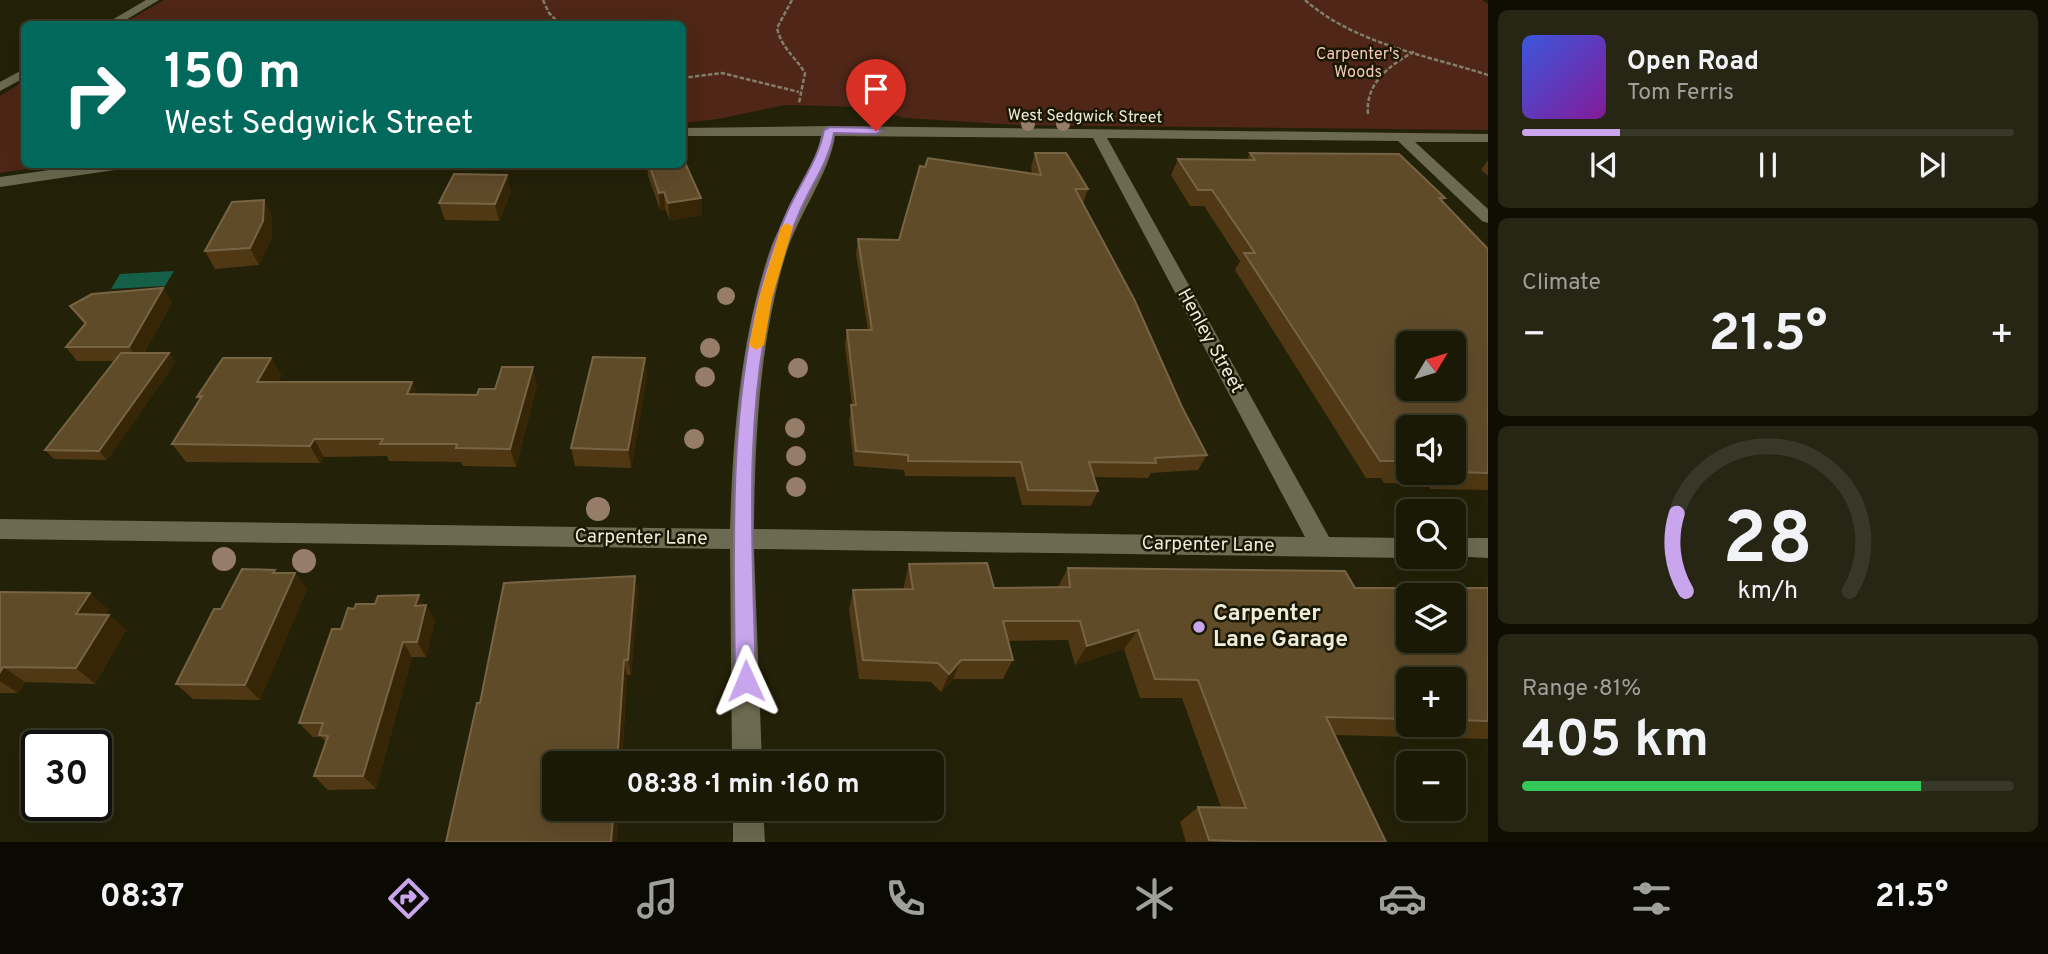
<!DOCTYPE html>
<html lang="en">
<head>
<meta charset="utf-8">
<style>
  body { margin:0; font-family:Overpass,sans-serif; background:#272614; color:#f1f3f6; height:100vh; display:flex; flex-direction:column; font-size:26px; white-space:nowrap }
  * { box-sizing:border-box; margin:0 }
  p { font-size:23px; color:#9fa09b }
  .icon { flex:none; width:38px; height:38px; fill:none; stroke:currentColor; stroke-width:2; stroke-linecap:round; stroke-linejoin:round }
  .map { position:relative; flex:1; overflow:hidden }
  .drawer { display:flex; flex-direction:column; gap:10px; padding:10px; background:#0e0e03; width:560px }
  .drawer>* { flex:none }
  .hud { position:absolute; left:21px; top:21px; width:665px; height:147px; border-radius:10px; box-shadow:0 7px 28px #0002,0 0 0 2px #383828; background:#00695c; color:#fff; overflow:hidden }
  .needle { width:46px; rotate:52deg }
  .controls { position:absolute; left:1396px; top:331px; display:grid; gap:14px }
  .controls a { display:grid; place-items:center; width:70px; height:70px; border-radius:10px; background:#1a1906; box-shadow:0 7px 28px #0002,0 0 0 2px #383828; font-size:35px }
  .speed { position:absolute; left:21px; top:730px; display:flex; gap:14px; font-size:35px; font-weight:700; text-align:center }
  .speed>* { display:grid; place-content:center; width:91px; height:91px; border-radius:50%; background:#1a1906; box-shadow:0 7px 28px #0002,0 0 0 2px #383828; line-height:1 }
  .speed .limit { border:4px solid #111; border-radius:10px; background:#fff; color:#111 }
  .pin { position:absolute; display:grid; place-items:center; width:60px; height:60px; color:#fff; margin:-72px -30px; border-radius:50% 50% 50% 0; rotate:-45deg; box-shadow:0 0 7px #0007 }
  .pin .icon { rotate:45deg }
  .me { position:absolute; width:77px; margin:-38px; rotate:359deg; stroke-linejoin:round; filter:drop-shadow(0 0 5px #0008) }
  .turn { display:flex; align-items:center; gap:24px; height:147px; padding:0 28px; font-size:32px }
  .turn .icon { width:91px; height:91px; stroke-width:2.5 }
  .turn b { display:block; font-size:49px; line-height:60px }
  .big { font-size:52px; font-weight:700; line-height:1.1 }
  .drawer .tile { flex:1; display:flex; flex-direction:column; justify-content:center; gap:10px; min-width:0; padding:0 24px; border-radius:10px; background:#272614 }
  .drawer .dial { align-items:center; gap:0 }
  .dial svg { height:182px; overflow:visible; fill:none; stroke:#383828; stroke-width:7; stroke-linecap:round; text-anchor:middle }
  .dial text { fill:#f1f3f6; stroke:none }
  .song { display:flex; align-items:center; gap:21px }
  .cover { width:84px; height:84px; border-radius:10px; background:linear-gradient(135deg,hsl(230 70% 55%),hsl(290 70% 35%)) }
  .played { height:7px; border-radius:4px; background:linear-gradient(90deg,#c9a5ee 20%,#383828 20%) }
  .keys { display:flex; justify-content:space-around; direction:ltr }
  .heat { display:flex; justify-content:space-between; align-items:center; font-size:38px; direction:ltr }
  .charge { height:10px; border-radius:5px; background:linear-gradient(90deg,#34c759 81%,#383828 0) }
  .trip { position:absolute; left:542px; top:751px; width:402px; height:70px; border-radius:10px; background:#1a1906; box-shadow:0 7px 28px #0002,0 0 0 2px #383828; font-weight:700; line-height:70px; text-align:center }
  .tabs { display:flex; height:112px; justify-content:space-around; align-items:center; background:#0a0a02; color:#9fa09b }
  .tabs .icon { width:49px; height:49px }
  .tabs .selected { color:#c9a5ee }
  .tabs b { font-size:32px; color:#f1f3f6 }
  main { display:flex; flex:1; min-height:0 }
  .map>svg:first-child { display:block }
  .green { fill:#4f2617 }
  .water { fill:#146048 }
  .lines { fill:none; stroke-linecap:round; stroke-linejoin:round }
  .path { stroke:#817f6b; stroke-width:2.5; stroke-dasharray:4.5 2; stroke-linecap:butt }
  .minor { fill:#6c6a50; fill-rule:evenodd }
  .tree { fill:#967d6a }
  .wall { fill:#4f3813; fill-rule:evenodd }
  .shaded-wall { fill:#362606 }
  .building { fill:#604b29; stroke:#766445; stroke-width:2; fill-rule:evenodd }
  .route { fill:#c9a5ee; stroke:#836b9b; stroke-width:2 }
  .slow { fill:#f59e0b }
  .poi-dot { fill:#c9a5ee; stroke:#1a1702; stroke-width:2.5 }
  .labels { text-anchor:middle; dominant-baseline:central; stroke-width:5; stroke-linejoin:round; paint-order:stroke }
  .far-park-label { font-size:16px; fill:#f4c9ba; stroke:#1a1702 }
  .far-street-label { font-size:16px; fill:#edecdd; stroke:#1a1702 }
  .street-label { font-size:19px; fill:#edecdd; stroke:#1a1702 }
  .near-poi-label { font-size:23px; font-weight:bold; fill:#edecdd; stroke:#1a1702; text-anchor:start }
</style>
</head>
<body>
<main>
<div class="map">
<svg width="1488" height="842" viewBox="0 0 1488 842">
  <rect width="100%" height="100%" fill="#232108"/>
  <g class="green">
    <path d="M164,0H1482L1488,4V130L1019,125L905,118L865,107L785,105L718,119L683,123L682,24H122Z"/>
    <path d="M24,81V164L53,165L0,173V96Z"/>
  </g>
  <path class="water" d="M174,271L165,286L111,289L120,274Z"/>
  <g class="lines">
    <g class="path">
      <path d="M543,0L549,13L560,24"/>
      <path d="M792,0L777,28C782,49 794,55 805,73L799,103"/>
      <path d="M1305,0C1355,44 1426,55 1488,75"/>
      <path d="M682,78L722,73L799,92"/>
      <path d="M1368,114C1365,83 1390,65 1415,51"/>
    </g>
    <g class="minor">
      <path d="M146,0H159L119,24H105Z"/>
      <path d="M24,69V78L0,91V82Z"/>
      <path d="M829,126L1488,134V142H1415L1488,209V223L1482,221L1398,141L1107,138L1329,537L1409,538V556H1413L1409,558L754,549L762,763H732L730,549L0,539V519L730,529C733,436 740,342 769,253C782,215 815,173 821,136H682V128ZM835,136L1093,138L1305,537L754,529C755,437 759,343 786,254C798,215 830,172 835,136Z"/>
      <path d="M92,164H135L128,168L0,187V177Z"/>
      <path d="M1454,538H1488V558L1450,556H1454Z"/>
      <path d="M733,808H763L765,842H733Z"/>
    </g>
  </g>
  <g class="tree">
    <circle cx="1028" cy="124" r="7"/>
    <circle cx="1063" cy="124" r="7"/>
    <circle cx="726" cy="296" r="9"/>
    <circle cx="710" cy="348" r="10"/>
    <circle cx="798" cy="368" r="10"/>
    <circle cx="705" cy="377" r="10"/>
    <circle cx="795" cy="428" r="10"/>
    <circle cx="694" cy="439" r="10"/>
    <circle cx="796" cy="456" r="10"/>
    <circle cx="796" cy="487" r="10"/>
    <circle cx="598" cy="509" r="12"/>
    <circle cx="224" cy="559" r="12"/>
    <circle cx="304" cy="561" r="12"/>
  </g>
  <g class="wall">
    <path d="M1035,153L1088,189L1083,204L1182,407L1207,455L1198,470L1151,473L1148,478L1094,477L1098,491L1091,506L1022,505L1015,477L905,476L904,470L854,466L849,420L852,405L845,345L847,330H868L856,254L858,239L899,240L1032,173L1031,167Z"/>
    <path d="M1250,153L1445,198L1442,202L1488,249V490L1431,489L1427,484L1384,483L1381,478H1366L1235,270L1240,261L1204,206H1190L1171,175L1178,159L1247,160ZM1409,427L1454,472H1409Z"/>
    <path d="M1487,161H1488V176L1481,170Z"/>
    <path d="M647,164H682L701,198L702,215L670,220L665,209L660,210L648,176Z"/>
    <path d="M511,192L499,221L445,220L439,203Z"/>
    <path d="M264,200L272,217V238L259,265L215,269L205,251Z"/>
    <path d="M163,288L172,302L144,353H169L175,363L107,460L54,459L45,450L115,361H77L66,347L84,324L70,306Z"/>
    <path d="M271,358L281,375L278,382H412L418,394L477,395L495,389L537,385L516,467L463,466L461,462L389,461L387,456L324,457L320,463L186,462L172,444L200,400L197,397Z"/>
    <path d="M647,376L631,468L575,466L571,448Z"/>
    <path d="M909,564L994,588L1058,587L1068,568L1355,588H1488V739L1335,735L1386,842H1186L1180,822L1198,807H1221L1182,698H1140L1124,649L1075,665L1068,640L1008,641L1013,660L1003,679H953L941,692L931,682L859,679L849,610L853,590H904V585ZM1409,679H1454V724H1409Z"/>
    <path d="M277,573H295L307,589L260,700L193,699L176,684L221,609Z"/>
    <path d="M635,576L638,592L631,675H627L622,763H555V808H619L617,842H446L477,703H480L504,583Z"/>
    <path d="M0,592L90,593L108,610L105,615H109L126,630L95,684L25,682L18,693H0Z"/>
    <path d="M375,604L426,605L435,621L426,657H412L376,789L328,790L314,776L326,742L321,737H313L299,723L341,629L354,609Z"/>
  </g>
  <g class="shaded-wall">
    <path d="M507,175L511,192L499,221L495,204Z"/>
    <path d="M664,192L665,209L660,210L659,193Z"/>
    <path d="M701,198L702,215L670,220L668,203Z"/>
    <path d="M264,200L272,217V238L259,265L250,248Z"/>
    <path d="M163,288L172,302L139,361L129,347Z"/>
    <path d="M169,353L175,363L107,460L99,451Z"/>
    <path d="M271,358L281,375L268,400L257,382Z"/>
    <path d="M645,358L647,376L631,468L628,450Z"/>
    <path d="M533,367L537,385L516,467L510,449Z"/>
    <path d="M412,382L420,399L407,394Z"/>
    <path d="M314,439L324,457L320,463L310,446Z"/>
    <path d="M295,573L307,589L260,700L245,685Z"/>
    <path d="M635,576L638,592L631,675L628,660Z"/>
    <path d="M90,593L108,610L95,630L76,614Z"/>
    <path d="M419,595L426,608V605L435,621L426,657L417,642L415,606Z"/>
    <path d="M109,615L126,630L95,684L76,668Z"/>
    <path d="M1138,630L1124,649L1075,665L1087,646Z"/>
    <path d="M403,642L412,657L376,789L363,776Z"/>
    <path d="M624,660L627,675L622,763H617Z"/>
    <path d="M961,660L953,679L941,692L949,674Z"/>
    <path d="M3,667L25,682L18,693L0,681V672Z"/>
    <path d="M614,808H619L617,842H611Z"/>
  </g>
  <g class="building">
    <path d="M1035,153H1066L1088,189H1075L1134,299L1182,407L1207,455L1155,458L1156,463L1089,462L1098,491L1028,490L1021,462L908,461V455L856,451L851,405H856L847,330H872L858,239L899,240L920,166L925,167L928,158L1041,175Z"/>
    <path d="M1250,153L1399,154L1445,198H1439L1488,249V473L1453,472H1454V427H1409V466H1400L1396,461H1380L1244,253H1255L1212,190H1198L1178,159L1255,160ZM1409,343H1454V388H1409Z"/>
    <path d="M682,156L701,198L668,203L664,192L659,193L649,164H682Z"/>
    <path d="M454,174L507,175L495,204L439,203Z"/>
    <path d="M264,200L263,221L250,248L205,251L232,202Z"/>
    <path d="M163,288L129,347H66L86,323L70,306L92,294Z"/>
    <path d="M121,353H169L99,451L45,450Z"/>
    <path d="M593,357L645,358L628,450L571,448Z"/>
    <path d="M223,358H271L257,382H412L407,394L477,395L479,389H495L502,367H533L510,449L456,448L457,444H380L383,439H314L310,446L172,444L202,396L197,397Z"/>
    <path d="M987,563L994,588L1070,587L1068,568L1345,571L1355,588H1488V721L1454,720V679H1409V719L1326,717L1386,842H1258L1209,840L1198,807L1246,808L1198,680L1155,679L1138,630L1087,646L1080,621H1003L1013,660H961L949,674L938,663L863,660L853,590L913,589L909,564ZM1409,595H1454V640H1409Z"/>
    <path d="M242,569L275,570L273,573H295L245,685L176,684L214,609H221Z"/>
    <path d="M635,576L628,660H624L617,763H555V808H614L611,842H446L477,703H480L504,583Z"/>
    <path d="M0,592L90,593L76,614L109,615L76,668L3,667L0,672Z"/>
    <path d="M419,595L415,606L426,605L417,642H403L363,776H314L328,736L319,735L323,723H299L332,629H341L348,608L354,609L356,604H375L378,596Z"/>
  </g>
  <path class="route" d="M830,127L876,128L882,131L876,134L834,133C829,163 809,188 798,216C787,241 778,271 772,298C743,424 753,553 756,681L753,688L746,691L738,688L735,681C734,553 728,424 758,298C765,272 774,242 785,217C797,187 818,162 824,130Z"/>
  <path class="slow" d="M787,223L793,227L772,298L764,345L756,350L749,345L759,298L781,227Z"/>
  <circle class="poi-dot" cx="1199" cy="627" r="7"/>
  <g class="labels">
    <g class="far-park-label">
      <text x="1358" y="55">Carpenter's<tspan x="1358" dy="18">Woods</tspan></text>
    </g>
    <g class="far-street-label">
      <text transform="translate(1085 117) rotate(1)">West Sedgwick Street</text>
    </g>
    <g class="street-label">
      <text transform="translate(1210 341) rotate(61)">Henley Street</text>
      <text transform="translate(641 538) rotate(1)">Carpenter Lane</text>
      <text transform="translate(1208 545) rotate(1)">Carpenter Lane</text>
    </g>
    <g class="near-poi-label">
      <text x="1213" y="614">Carpenter<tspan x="1213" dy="26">Lane Garage</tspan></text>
    </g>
  </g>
</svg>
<div class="controls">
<a><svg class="needle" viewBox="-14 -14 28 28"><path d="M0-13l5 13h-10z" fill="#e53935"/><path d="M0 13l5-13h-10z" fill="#9fa09b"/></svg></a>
<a><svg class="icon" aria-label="sound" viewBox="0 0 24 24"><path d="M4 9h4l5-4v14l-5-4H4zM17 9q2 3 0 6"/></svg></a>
<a><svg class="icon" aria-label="search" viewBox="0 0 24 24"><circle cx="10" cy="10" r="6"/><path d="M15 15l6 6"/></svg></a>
<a><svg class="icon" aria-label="layers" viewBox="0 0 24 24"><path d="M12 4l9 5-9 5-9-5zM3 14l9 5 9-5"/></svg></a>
<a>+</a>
<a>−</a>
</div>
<div class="speed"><div class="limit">30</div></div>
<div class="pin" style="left:876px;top:131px;background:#d93025"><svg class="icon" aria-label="arrive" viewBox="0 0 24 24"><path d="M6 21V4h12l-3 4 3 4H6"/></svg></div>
<svg class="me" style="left:746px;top:681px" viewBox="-20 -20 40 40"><path d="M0-17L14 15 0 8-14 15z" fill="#c9a5ee" stroke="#fff" stroke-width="4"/></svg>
<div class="trip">08:38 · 1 min · 160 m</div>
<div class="hud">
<div class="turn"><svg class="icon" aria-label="right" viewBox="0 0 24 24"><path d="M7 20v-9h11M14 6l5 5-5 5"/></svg><div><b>150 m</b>West Sedgwick Street</div></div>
</div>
</div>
<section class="drawer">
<div class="tile">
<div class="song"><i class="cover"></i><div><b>Open Road</b><p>Tom Ferris</p></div></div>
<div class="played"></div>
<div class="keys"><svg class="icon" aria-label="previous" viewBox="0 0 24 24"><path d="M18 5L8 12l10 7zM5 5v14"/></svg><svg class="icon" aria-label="pause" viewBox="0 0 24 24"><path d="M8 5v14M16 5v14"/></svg><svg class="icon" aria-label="next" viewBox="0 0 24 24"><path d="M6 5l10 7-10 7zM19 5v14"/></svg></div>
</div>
<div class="tile"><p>Climate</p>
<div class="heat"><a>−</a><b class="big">21.5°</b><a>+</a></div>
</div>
<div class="tile dial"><svg viewBox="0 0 100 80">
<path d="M14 69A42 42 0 1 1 86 69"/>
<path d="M14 69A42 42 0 0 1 10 35" stroke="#c9a5ee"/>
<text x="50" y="56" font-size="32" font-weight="700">28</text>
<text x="50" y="72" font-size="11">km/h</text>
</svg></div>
<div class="tile"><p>Range · 81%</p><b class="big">405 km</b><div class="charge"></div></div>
</section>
</main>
<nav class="tabs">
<b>08:37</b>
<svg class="icon selected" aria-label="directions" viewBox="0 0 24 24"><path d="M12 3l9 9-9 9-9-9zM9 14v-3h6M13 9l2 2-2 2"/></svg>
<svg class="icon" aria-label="music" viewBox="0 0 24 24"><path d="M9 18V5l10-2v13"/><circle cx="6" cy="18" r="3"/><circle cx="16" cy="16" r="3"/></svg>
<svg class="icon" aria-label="phone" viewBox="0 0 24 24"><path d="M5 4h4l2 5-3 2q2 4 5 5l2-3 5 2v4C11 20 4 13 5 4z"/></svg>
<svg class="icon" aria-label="climate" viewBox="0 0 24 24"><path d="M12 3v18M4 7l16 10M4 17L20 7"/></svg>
<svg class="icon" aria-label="car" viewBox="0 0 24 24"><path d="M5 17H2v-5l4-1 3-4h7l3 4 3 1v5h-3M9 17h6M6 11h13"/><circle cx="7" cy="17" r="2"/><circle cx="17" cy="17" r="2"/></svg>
<svg class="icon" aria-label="filters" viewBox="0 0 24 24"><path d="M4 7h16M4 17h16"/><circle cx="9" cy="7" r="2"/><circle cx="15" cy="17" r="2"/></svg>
<b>21.5°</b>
</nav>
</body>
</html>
